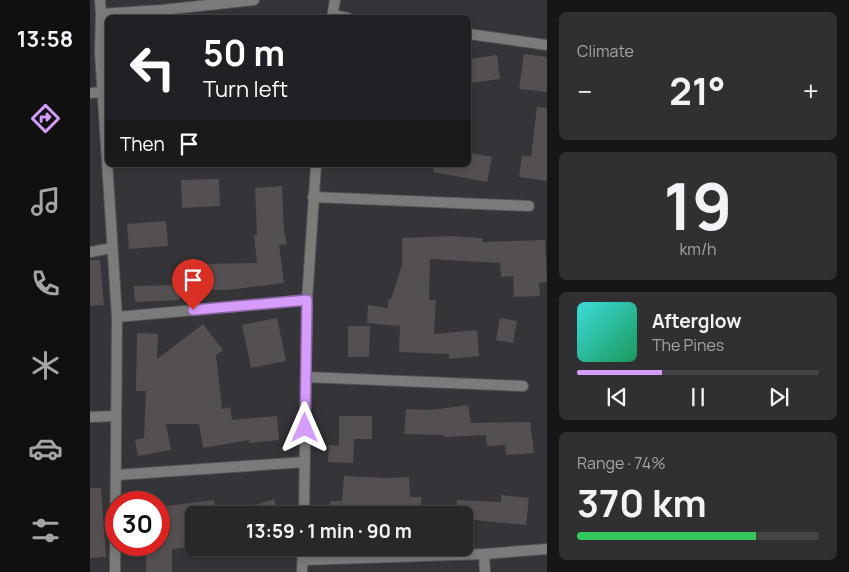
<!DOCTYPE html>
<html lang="en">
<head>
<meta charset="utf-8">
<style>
  body { margin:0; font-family:Manrope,sans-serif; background:#302f32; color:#f1f3f6; height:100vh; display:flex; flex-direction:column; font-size:19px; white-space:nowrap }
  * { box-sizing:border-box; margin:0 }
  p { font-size:16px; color:#a5a5a8 }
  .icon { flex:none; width:28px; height:28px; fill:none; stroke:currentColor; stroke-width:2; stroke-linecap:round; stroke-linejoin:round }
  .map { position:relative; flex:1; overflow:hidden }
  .side { display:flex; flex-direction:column; gap:12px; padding:12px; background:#161517; width:302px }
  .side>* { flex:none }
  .guide { position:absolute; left:15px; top:15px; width:366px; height:152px; border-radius:8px; box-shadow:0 2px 8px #0003,0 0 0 1px #444447; background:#202124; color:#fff; overflow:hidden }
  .speed { position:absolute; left:15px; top:491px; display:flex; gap:10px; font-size:25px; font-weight:700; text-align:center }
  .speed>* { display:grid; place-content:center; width:65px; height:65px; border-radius:50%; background:#28272a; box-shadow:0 2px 8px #0003,0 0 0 1px #444447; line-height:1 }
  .speed .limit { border:8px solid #d22; background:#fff; color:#111 }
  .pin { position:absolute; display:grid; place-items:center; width:42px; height:42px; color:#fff; margin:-51px -21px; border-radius:50% 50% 50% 0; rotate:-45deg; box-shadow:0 0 5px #0007 }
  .pin .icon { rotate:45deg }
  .me { position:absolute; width:55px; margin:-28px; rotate:0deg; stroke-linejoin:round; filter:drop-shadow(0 0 4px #0008) }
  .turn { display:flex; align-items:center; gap:18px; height:105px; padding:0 15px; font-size:22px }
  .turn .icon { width:65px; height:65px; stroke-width:2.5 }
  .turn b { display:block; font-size:35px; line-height:42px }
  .then { display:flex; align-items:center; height:48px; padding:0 15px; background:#0003; gap:10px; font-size:19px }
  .big { font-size:38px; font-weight:700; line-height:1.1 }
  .side .widget { flex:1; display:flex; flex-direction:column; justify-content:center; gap:8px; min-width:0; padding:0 18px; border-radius:8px; background:#302f32 }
  .side .dial { align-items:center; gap:0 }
  .dial b { font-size:65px; line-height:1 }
  .song { display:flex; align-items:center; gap:15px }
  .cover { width:60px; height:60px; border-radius:8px; background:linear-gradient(135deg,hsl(180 70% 55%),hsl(150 70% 35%)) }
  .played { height:5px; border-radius:2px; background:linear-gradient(90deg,#d59cfb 35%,#444447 35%) }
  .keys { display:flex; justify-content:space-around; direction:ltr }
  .heat { display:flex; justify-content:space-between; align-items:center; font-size:28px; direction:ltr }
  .charge { height:8px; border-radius:4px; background:linear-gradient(90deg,#34c759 74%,#444447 0) }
  .trip { position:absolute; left:95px; top:506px; width:288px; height:50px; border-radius:8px; background:#28272a; box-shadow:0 2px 8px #0003,0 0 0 1px #444447; font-weight:700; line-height:50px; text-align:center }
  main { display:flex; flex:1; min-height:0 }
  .tab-bar { display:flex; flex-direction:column; width:90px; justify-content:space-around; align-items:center; background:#101011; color:#a5a5a8 }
  .tab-bar .icon { width:35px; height:35px }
  .tab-bar .selected { color:#d59cfb }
  .tab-bar b { font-size:22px; color:#f1f3f6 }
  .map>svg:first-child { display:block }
  .building { fill:#544f51 }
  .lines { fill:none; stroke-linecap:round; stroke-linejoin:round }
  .minor-casing { stroke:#535256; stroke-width:12 }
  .minor { stroke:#7b7c79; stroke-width:10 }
  .route-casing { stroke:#8a65a3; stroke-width:12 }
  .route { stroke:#d59cfb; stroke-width:9 }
</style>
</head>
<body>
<main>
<nav class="tab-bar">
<b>13:58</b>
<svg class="icon selected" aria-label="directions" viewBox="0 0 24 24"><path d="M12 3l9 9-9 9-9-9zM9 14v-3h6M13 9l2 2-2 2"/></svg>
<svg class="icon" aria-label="music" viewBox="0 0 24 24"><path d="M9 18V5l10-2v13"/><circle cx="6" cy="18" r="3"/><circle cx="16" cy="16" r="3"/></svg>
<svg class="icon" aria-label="phone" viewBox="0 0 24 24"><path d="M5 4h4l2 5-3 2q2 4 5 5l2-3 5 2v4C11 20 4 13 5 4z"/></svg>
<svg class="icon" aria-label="climate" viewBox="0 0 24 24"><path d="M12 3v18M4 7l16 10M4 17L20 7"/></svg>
<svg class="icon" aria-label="car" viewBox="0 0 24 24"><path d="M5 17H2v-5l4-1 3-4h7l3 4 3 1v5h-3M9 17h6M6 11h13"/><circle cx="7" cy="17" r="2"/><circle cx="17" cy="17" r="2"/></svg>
<svg class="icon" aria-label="filters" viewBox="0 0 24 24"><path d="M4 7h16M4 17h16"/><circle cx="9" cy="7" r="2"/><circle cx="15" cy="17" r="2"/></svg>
</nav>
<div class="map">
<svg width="457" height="572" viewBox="0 0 457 572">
  <rect width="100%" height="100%" fill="#353438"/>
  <g class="building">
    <path d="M434,54L457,57V92L429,89Z"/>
    <path d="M407,55L410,79L379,83V59Z"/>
    <path d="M447,107L457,108V181L429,177L432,155L441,157Z"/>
    <path d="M379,153L402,157L397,182L343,172L344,165H379Z"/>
    <path d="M129,179L130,206L92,208L91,180Z"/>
    <path d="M192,186L194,231L197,244L189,245L194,283L138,290H103V264L167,263L164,235L167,234L165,188Z"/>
    <path d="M76,221L78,246L39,249L37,224Z"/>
    <path d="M361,236L392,238V242L455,240L457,282L449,283L450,296L424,297L423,276L411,277L410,263L340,259L339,300H346L344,334L387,330L389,356L359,359V354L309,352L310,326L277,323L278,305L298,308V300L301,299L312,265V238Z"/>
    <path d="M0,260H10L14,305L0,306Z"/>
    <path d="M89,285L90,300L45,302L44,286Z"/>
    <path d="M187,318L196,361L161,368L152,325Z"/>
    <path d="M410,318L427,321L423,343L406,340Z"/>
    <path d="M113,324L133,350L126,355L132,409L140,407L142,420L187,416L189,440L159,443V440L113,448L109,424H76L81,450L48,456L45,440L54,438L56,391H46L47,333L68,334L67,359Z"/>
    <path d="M258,326H280L279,357H258Z"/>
    <path d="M378,405L381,423L440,422L444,453L416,455L415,445L397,446L396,435L354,437V435L314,434L316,409L341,410Z"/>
    <path d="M249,416H282V439H264L263,463L238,462L239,445L249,446Z"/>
    <path d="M254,476L296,478L319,477L320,497H331L332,515H239L240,501H252Z"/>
    <path d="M0,488H11L16,557L0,558Z"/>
    <path d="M411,495L439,498L436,525L374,519V515H366L367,500L411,502Z"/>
    <path d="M184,499L189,515H144L143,512Z"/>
    <path d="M124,500L126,515H104V547L82,549V572H56V545H69V507Z"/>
  </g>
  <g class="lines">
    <defs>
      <g id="minor">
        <path d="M10,0L11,14"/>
        <path d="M243,15L258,18"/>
        <path d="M242,18L245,0"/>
        <path d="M379,34L457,45"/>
        <path d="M0,93L13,92"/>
        <path d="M223,197L439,206"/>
        <path d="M0,252L22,248"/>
        <path d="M27,317L217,300"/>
        <path d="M216,377L433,386"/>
        <path d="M0,417L26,416"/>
        <path d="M26,475L215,462"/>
        <path d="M214,515L217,300L226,165"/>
        <path d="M394,554L395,572"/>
        <path d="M213,560L394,554L457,549"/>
        <path d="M25,572L27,317L10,52L11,14L72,10L164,0"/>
        <path d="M212,572L213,548"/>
      </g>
    </defs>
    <use href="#minor" class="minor-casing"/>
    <use href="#minor" class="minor"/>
  </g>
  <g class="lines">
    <defs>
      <path id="route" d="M103,310L217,300L215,428"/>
    </defs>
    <use href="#route" class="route-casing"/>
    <use href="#route" class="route"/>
  </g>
</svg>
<div class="speed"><div class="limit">30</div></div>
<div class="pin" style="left:103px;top:310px;background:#d93025"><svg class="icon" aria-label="arrive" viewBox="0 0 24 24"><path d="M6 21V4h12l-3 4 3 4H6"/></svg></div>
<svg class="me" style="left:215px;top:428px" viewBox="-20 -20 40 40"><path d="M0-17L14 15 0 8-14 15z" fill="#d59cfb" stroke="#fff" stroke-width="4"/></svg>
<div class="trip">13:59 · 1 min · 90 m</div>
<div class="guide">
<div class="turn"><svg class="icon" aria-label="left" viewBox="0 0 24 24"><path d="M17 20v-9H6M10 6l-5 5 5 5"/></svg><div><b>50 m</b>Turn left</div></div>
<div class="then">Then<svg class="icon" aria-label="arrive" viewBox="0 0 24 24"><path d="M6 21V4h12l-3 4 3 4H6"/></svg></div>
</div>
</div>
<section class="side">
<div class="widget"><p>Climate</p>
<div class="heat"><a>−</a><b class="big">21°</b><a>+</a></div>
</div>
<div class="widget dial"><b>19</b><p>km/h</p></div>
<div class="widget">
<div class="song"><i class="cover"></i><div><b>Afterglow</b><p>The Pines</p></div></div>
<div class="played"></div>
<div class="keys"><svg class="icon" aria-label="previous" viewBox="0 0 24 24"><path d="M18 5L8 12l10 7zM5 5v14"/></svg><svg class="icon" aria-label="pause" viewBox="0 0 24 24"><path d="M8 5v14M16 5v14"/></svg><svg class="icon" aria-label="next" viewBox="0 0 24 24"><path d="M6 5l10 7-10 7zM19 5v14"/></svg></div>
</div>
<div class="widget"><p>Range · 74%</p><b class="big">370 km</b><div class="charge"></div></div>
</section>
</main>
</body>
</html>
